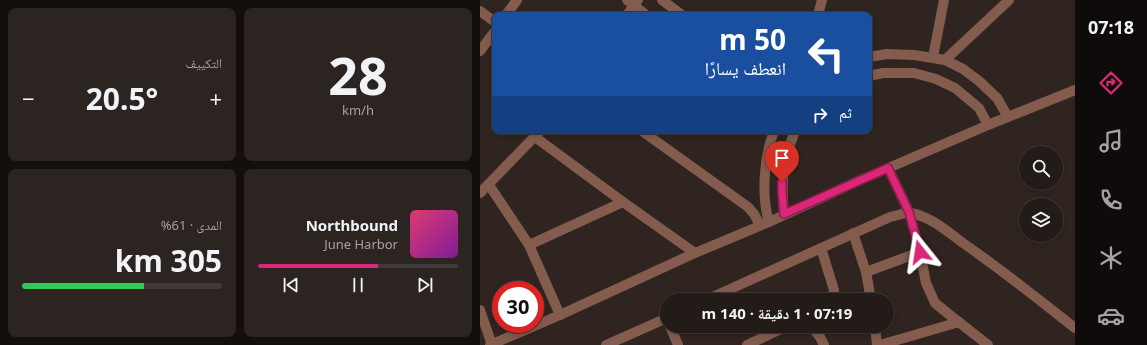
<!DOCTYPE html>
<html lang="ar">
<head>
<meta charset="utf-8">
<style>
  body { margin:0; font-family:"Noto Sans","Noto Naskh Arabic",sans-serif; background:#2b2421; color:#f1f3f6; direction:rtl; height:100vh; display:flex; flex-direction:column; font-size:15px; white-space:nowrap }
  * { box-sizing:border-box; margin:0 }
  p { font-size:13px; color:#a3a1a2 }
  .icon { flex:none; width:22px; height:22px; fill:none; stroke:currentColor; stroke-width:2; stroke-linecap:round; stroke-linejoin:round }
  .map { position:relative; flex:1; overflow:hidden; direction:ltr }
  .sheet { display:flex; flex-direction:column; gap:8px; padding:8px; background:#130f0d; width:480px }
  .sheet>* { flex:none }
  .hud { position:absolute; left:12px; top:12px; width:380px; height:122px; border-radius:8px; box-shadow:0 2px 6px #0003,0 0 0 1px #403937; direction:rtl; background:#1a4fa0; color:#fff; overflow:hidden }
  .tools { position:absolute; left:539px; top:146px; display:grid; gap:8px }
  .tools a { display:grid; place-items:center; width:44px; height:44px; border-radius:50%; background:#231b18; box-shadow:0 2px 6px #0003,0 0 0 1px #403937; font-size:20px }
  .speed { position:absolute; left:12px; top:281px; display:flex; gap:8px; font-size:20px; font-weight:700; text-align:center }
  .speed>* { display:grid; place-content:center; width:52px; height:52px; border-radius:50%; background:#231b18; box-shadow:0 2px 6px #0003,0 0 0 1px #403937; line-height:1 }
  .speed .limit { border:6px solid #d22; background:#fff; color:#111 }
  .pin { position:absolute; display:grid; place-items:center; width:34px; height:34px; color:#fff; margin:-41px -17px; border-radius:50% 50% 50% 0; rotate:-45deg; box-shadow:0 0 4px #0007 }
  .pin .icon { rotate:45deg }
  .me { position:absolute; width:44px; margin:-22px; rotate:345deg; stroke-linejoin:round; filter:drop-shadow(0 0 3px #0008) }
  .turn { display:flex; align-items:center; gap:14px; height:84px; padding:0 20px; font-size:18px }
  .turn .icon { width:52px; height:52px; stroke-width:2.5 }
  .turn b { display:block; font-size:28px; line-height:34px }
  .then { display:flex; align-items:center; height:38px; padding:0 20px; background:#0003; gap:8px; font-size:15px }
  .big { font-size:30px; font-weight:700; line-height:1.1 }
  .sheet .widget { flex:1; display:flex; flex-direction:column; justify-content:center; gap:6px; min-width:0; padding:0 14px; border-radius:8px; background:#2b2421 }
  .sheet .dial { align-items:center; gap:0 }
  .dial b { font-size:52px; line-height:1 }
  .song { display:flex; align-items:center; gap:12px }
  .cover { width:48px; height:48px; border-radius:6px; background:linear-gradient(135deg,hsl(340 70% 55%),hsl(290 70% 35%)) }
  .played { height:4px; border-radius:2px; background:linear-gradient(90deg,#db2777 60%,#403937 60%) }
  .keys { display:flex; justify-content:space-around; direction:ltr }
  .heat { display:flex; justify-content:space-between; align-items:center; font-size:22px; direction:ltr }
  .charge { height:6px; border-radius:3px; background:linear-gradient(90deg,#34c759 61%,#403937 0) }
  .sheet .tiles { flex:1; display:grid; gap:8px; grid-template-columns:repeat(2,1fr) }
  .trip { position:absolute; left:180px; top:293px; width:234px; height:40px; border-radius:20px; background:#231b18; box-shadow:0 2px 6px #0003,0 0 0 1px #403937; font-weight:700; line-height:40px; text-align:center; direction:rtl }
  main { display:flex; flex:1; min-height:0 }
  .menu { display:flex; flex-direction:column; width:72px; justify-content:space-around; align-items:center; background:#0e0b0a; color:#a3a1a2 }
  .menu .icon { width:28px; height:28px }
  .menu .on { color:#db2777 }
  .menu b { font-size:18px; color:#f1f3f6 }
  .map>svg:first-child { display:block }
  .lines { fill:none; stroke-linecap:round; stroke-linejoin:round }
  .minor { stroke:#835c4e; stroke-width:10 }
  .route-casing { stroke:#8e194d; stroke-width:10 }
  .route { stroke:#db2777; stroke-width:7 }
</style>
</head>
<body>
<main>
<nav class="menu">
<b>07:18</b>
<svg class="icon on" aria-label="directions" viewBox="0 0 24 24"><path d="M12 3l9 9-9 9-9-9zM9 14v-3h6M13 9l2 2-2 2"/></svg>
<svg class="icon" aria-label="music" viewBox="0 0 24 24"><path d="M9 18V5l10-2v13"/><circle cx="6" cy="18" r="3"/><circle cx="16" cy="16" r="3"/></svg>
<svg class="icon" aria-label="phone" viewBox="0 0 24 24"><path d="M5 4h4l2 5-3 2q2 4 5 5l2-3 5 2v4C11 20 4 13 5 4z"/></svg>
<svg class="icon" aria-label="climate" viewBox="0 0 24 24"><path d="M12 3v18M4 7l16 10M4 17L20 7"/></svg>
<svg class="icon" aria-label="car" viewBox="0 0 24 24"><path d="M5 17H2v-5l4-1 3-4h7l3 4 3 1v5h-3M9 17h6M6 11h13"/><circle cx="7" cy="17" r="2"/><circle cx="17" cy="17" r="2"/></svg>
</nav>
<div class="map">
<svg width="595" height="345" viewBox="0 0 595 345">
  <rect width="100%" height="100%" fill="#2f2420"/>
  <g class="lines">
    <g class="minor">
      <path d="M147,0L166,15"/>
      <path d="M182,0L202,15"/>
      <path d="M0,11L15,22"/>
      <path d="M26,15L37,0"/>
      <path d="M147,15L158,0"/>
      <path d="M338,15L342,0"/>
      <path d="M0,51L15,31"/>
      <path d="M389,57L407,54L434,55L465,60L483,69L499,81L517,98L528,117"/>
      <path d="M453,57L464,0"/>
      <path d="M465,60L529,0"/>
      <path d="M389,76L403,73H434L456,79L475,88L499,108L508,125"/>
      <path d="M162,131L268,207L274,214L280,225"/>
      <path d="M55,137L143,202L215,253"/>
      <path d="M408,168L429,212L440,252L446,283L455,303L471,316L508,345"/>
      <path d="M9,185L49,245L80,315"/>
      <path d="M0,193L60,131"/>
      <path d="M304,214C301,180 302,163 315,131"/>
      <path d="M289,222C281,196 284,156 294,131"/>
      <path d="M373,233L386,272L391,300"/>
      <path d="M49,245L143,202"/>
      <path d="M341,248L354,290L353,300"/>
      <path d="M386,272L440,252"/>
      <path d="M226,300L410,217C416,216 425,212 431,213C451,217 467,231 483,243C522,270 558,299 595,328"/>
      <path d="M0,310L12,345"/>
      <path d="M190,326L198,345"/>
      <path d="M331,326L340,337L344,345"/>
      <path d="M395,326L397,345"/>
      <path d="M10,345L80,315L215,253L289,222L376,182L508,125L595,90"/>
      <path d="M126,345L187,318"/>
      <path d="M267,345L305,327L310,326"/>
      <path d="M400,345L479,322"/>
    </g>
  </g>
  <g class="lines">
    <defs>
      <path id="route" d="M302,182V192L304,214L408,168L429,212L440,252"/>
    </defs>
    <use href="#route" class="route-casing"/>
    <use href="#route" class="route"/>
  </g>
</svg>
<div class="tools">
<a><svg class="icon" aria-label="search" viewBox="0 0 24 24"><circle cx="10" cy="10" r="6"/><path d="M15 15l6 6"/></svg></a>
<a><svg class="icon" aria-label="layers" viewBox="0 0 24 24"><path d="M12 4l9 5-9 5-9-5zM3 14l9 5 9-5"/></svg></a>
</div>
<div class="speed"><div class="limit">30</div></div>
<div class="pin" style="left:302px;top:182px;background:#d93025"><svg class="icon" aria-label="arrive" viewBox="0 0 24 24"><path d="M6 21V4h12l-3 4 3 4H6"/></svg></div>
<svg class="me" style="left:440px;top:252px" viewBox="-20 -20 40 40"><path d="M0-17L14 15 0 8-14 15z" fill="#db2777" stroke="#fff" stroke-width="4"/></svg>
<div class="trip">07:19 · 1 دقيقة · 140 m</div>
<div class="hud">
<div class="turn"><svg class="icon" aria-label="left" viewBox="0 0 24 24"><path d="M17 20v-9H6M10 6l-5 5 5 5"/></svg><div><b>50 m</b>انعطف يسارًا</div></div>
<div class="then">ثم<svg class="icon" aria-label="right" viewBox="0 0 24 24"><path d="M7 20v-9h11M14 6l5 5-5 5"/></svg></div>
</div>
</div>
<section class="sheet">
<div class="tiles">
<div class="widget dial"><b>28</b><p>km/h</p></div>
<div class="widget"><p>التكييف</p>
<div class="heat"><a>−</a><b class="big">20.5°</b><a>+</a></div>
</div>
<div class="widget">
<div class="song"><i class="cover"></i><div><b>Northbound</b><p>June Harbor</p></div></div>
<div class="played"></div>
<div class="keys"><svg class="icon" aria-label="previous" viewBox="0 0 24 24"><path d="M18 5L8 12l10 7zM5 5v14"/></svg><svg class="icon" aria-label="pause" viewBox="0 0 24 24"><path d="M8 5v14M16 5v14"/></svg><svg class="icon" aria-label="next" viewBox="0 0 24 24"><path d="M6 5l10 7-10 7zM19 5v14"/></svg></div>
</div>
<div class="widget"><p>المدى · 61%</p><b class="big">305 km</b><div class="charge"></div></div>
</div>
</section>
</main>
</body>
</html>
